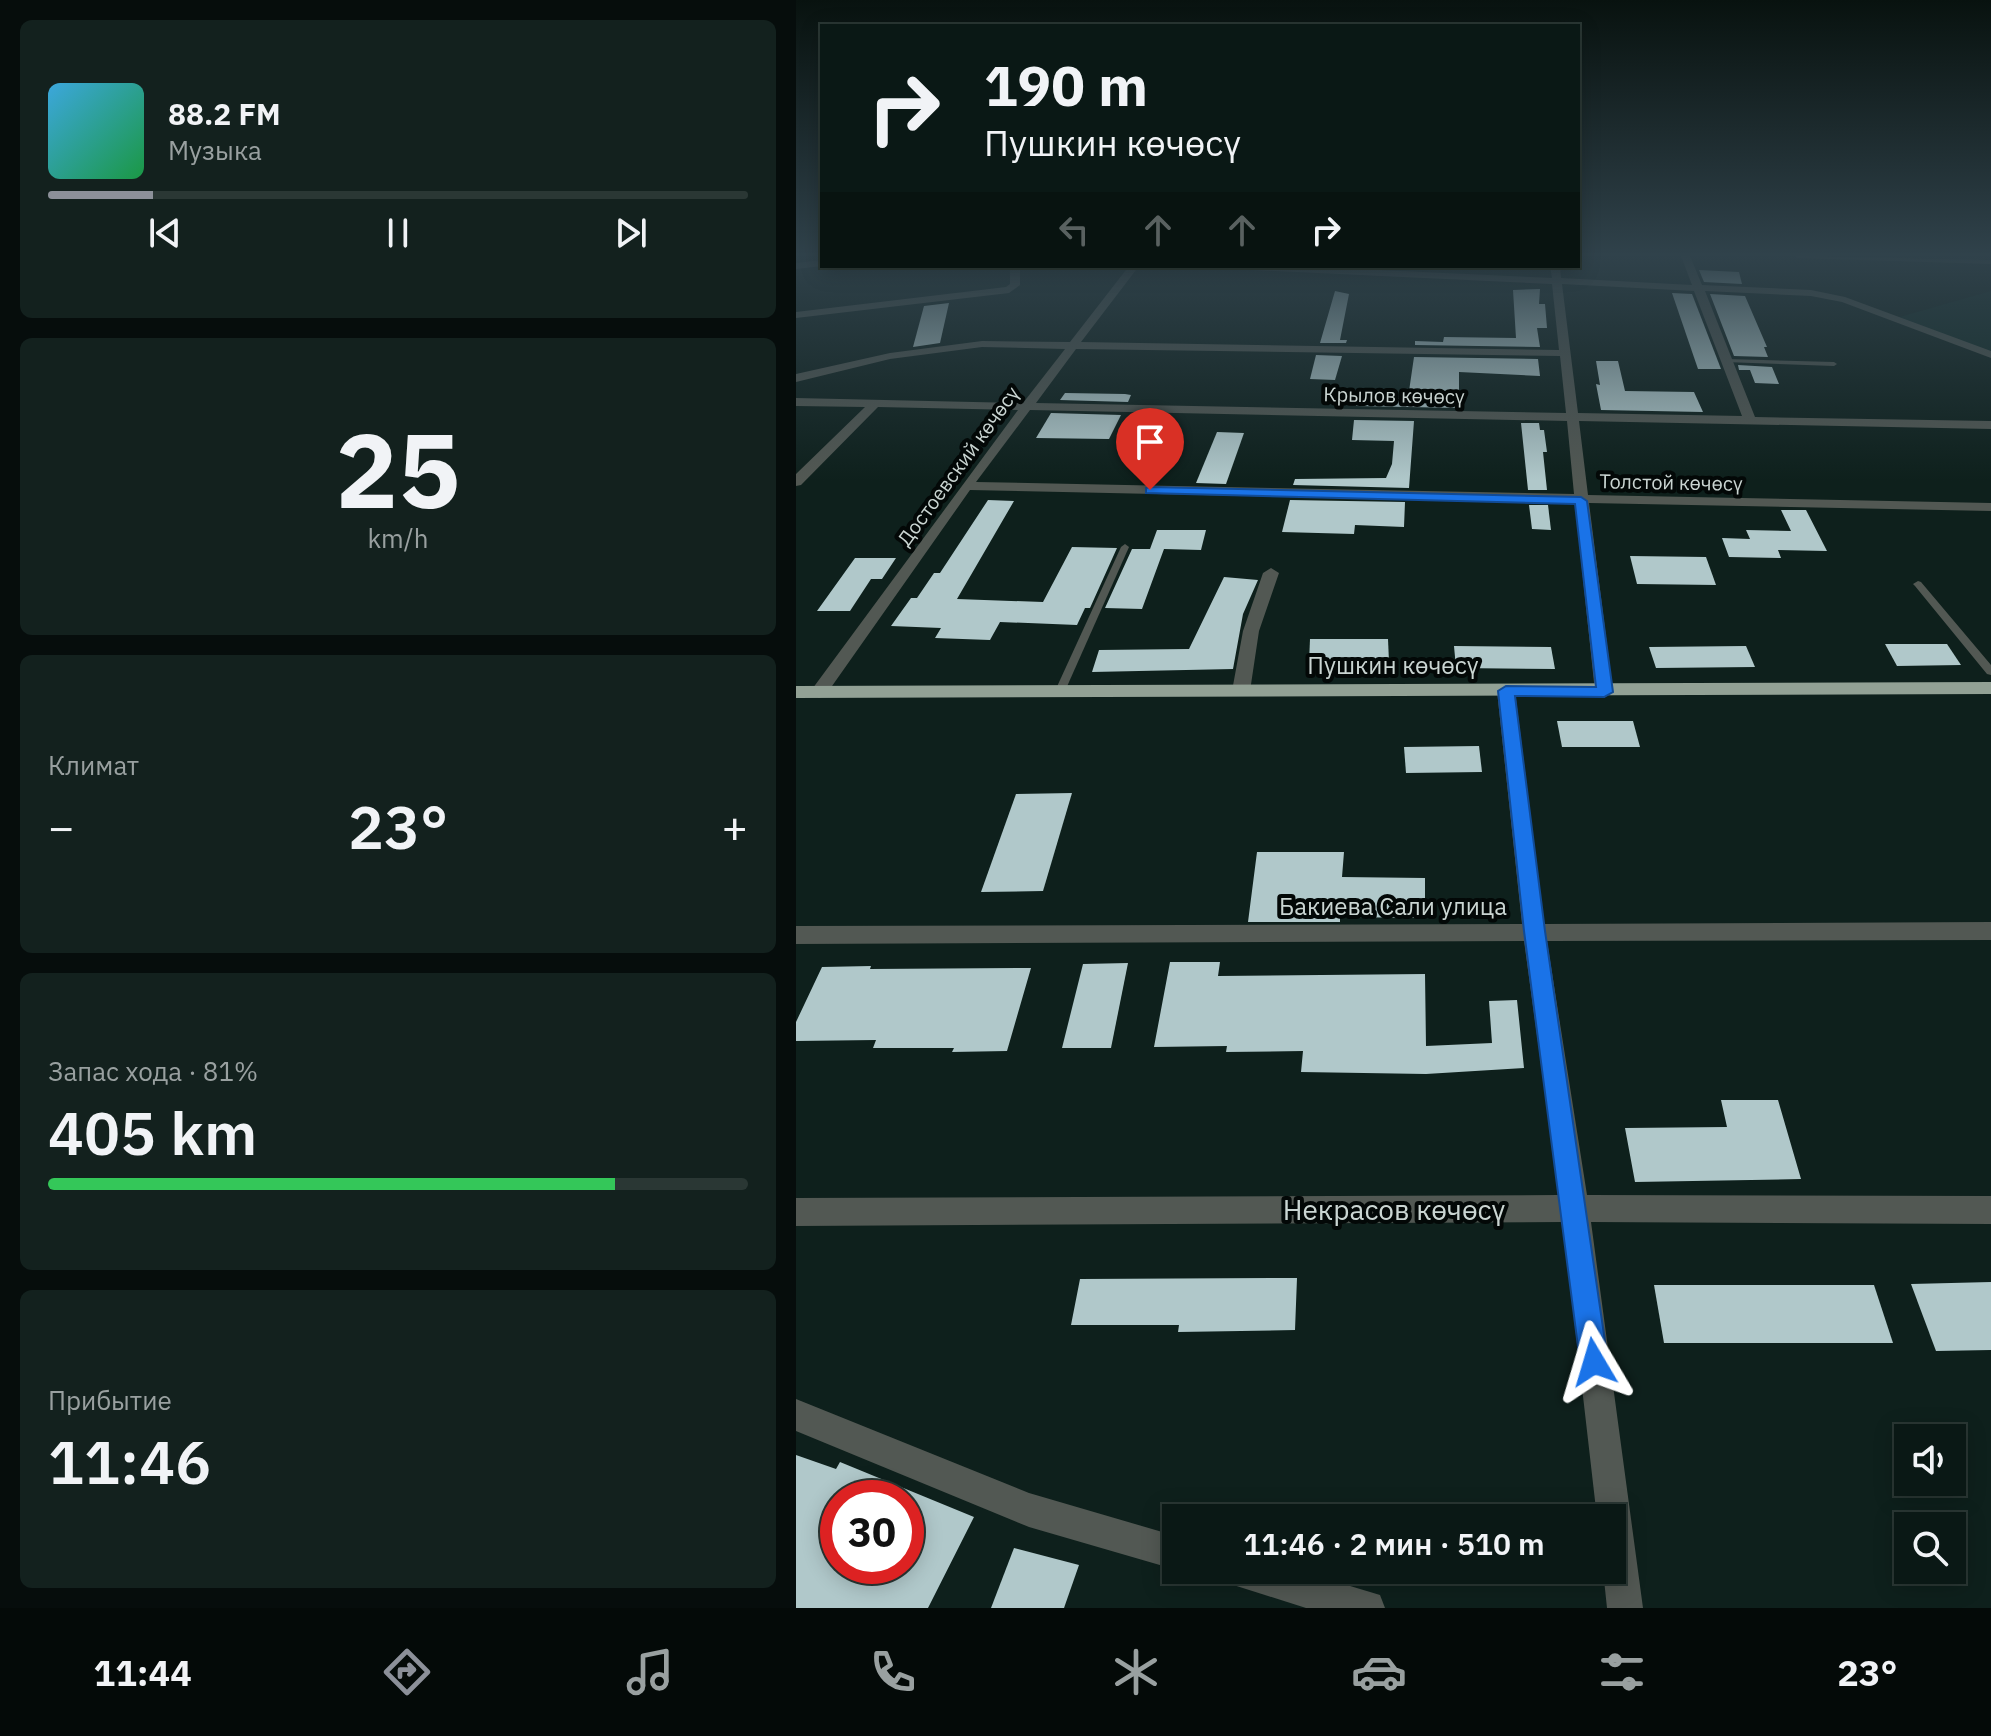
<!DOCTYPE html>
<html lang="ru">
<head>
<meta charset="utf-8">
<style>
  body { margin:0; font-family:"IBM Plex Sans",sans-serif; background:#13211e; color:#f1f3f6; height:100vh; display:flex; flex-direction:column; font-size:30px; white-space:nowrap }
  * { box-sizing:border-box; margin:0 }
  p { font-size:26px; color:#99a0a0 }
  .icon { flex:none; width:44px; height:44px; fill:none; stroke:currentColor; stroke-width:2; stroke-linecap:round; stroke-linejoin:round }
  .map { position:relative; flex:1; overflow:hidden }
  .drawer { display:flex; flex-direction:column; gap:20px; padding:20px; background:#060d0c; width:796px }
  .drawer>* { flex:none }
  .hud { position:absolute; left:24px; top:24px; width:760px; height:244px; border-radius:0px; box-shadow:0 4px 20px #0003,0 0 0 2px #2a3734; background:#0a1815; color:#f1f3f6; overflow:hidden }
  .fabs { position:absolute; left:1098px; top:1424px; display:grid; gap:16px }
  .fabs a { display:grid; place-items:center; width:72px; height:72px; border-radius:0px; background:#0a1815; box-shadow:0 4px 20px #0003,0 0 0 2px #2a3734; font-size:40px }
  .speed { position:absolute; left:24px; top:1480px; display:flex; gap:16px; font-size:40px; font-weight:700; text-align:center }
  .speed>* { display:grid; place-content:center; width:104px; height:104px; border-radius:50%; background:#0a1815; box-shadow:0 4px 20px #0003,0 0 0 2px #2a3734; line-height:1 }
  .speed .limit { border:12px solid #d22; background:#fff; color:#111 }
  .pin { position:absolute; display:grid; place-items:center; width:68px; height:68px; color:#fff; margin:-82px -34px; border-radius:50% 50% 50% 0; rotate:-45deg; box-shadow:0 0 8px #0007 }
  .pin .icon { rotate:45deg }
  .me { position:absolute; width:88px; margin:-44px; rotate:353deg; stroke-linejoin:round; filter:drop-shadow(0 0 6px #0008) }
  .turn { display:flex; align-items:center; gap:28px; height:168px; padding:0 32px; font-size:36px }
  .turn .icon { width:104px; height:104px; stroke-width:2.5 }
  .turn b { display:block; font-size:56px; line-height:68px }
  .lanes { display:flex; align-items:center; height:76px; padding:0 32px; background:#0003; justify-content:center; gap:40px; direction:ltr }
  .lanes .off { opacity:.35 }
  .big { font-size:60px; font-weight:600; line-height:1.1 }
  .drawer .card { flex:1; display:flex; flex-direction:column; justify-content:center; gap:12px; min-width:0; padding:0 28px; border-radius:12px; background:#13211e }
  .drawer .dial { align-items:center; gap:0 }
  .dial b { font-size:104px; line-height:1 }
  .song { display:flex; align-items:center; gap:24px }
  .cover { width:96px; height:96px; border-radius:12px; background:linear-gradient(135deg,hsl(200 70% 55%),hsl(140 70% 35%)) }
  .played { height:8px; border-radius:4px; background:linear-gradient(90deg,#8c9099 15%,#2a3734 15%) }
  .keys { display:flex; justify-content:space-around; direction:ltr }
  .heat { display:flex; justify-content:space-between; align-items:center; font-size:44px; direction:ltr }
  .charge { height:12px; border-radius:6px; background:linear-gradient(90deg,#34c759 81%,#2a3734 0) }
  .trip { position:absolute; left:366px; top:1504px; width:464px; height:80px; border-radius:0px; background:#0a1815; box-shadow:0 4px 20px #0003,0 0 0 2px #2a3734; font-weight:600; line-height:80px; text-align:center }
  .dock { display:flex; height:128px; justify-content:space-around; align-items:center; background:#040a08; color:#99a0a0 }
  .dock .icon { width:56px; height:56px }
  .dock .active { color:#8c9099 }
  .dock b { font-size:36px; color:#f1f3f6 }
  main { display:flex; flex:1; min-height:0 }
  .map>svg:first-child { display:block }
  .built { fill:#0f2a25 }
  .building { fill:#b0c8ca; fill-rule:evenodd }
  .lines { fill:none; stroke-linecap:round; stroke-linejoin:round }
  .service { fill:#525853; fill-rule:evenodd }
  .minor { fill:#525853; fill-rule:evenodd }
  .trunk { fill:#92a195; fill-rule:evenodd }
  .route { fill:#1a73e8; stroke:#114b97; stroke-width:2 }
  .labels { text-anchor:middle; dominant-baseline:central; stroke-width:8; stroke-linejoin:round; paint-order:stroke }
  .far-street-label { font-size:20px; fill:#cad5d2; stroke:#030807 }
  .street-label { font-size:24px; fill:#cad5d2; stroke:#030807 }
  .near-street-label { font-size:28px; fill:#cad5d2; stroke:#030807 }
</style>
</head>
<body>
<main>
<section class="drawer">
<div class="card">
<div class="song"><i class="cover"></i><div><b>88.2 FM</b><p>Музыка</p></div></div>
<div class="played"></div>
<div class="keys"><svg class="icon" aria-label="previous" viewBox="0 0 24 24"><path d="M18 5L8 12l10 7zM5 5v14"/></svg><svg class="icon" aria-label="pause" viewBox="0 0 24 24"><path d="M8 5v14M16 5v14"/></svg><svg class="icon" aria-label="next" viewBox="0 0 24 24"><path d="M6 5l10 7-10 7zM19 5v14"/></svg></div>
</div>
<div class="card dial"><b>25</b><p>km/h</p></div>
<div class="card"><p>Климат</p>
<div class="heat"><a>−</a><b class="big">23°</b><a>+</a></div>
</div>
<div class="card"><p>Запас хода · 81%</p><b class="big">405 km</b><div class="charge"></div></div>
<div class="card"><p>Прибытие</p><b class="big">11:46</b></div>
</section>
<div class="map">
<svg width="1195" height="1608" viewBox="0 0 1195 1608">
  <rect width="100%" height="100%" fill="#0e201c"/>
  <path class="built" d="M1195,291V353L1100,318Z"/>
  <g class="building">
    <path d="M903,270L943,272L946,284L908,282Z"/>
    <path d="M744,289L743,304H749L751,328H741L744,347L619,345V341L647,342L648,337L720,338L717,290Z"/>
    <path d="M539,291L553,294L544,340H551L550,343H524Z"/>
    <path d="M876,293L896,294L925,369H902Z"/>
    <path d="M914,294L949,296L971,347H968L972,357L938,356Z"/>
    <path d="M153,303L144,343L117,347L128,306Z"/>
    <path d="M520,355L546,356L539,380L514,379Z"/>
    <path d="M618,357L742,359L744,376L663,372V408L560,406L562,397L612,398Z"/>
    <path d="M800,361H822L829,391L898,392L907,412L805,410L800,384L804,385Z"/>
    <path d="M942,365L976,367L983,384L959,383L954,370H943Z"/>
    <path d="M269,393L329,394L335,395L332,402L264,400Z"/>
    <path d="M255,413L325,415L313,439L240,438Z"/>
    <path d="M558,420L618,421L613,488L497,485L499,479L590,478L596,464L598,441L556,440Z"/>
    <path d="M725,423H743L744,430H748L751,452H747L751,490H732Z"/>
    <path d="M421,432L448,433L430,484L400,483Z"/>
    <path d="M192,500L218,501L161,599L247,602L276,547L321,548L294,608H289L281,625L204,622L194,640L139,638L145,628L95,626L115,598H121L138,573H144Z"/>
    <path d="M494,500L609,502L608,527L559,525L558,534L486,532Z"/>
    <path d="M733,505H752L755,530L736,529Z"/>
    <path d="M985,510H1010L1031,551L982,550L985,558L933,557L926,538L954,539L950,530L995,531Z"/>
    <path d="M361,530H410L405,550L368,549L346,609L309,608L336,549H354Z"/>
    <path d="M834,556L910,557L920,585L841,584Z"/>
    <path d="M59,558H100L86,579H75L54,611H21Z"/>
    <path d="M428,577L462,580L447,614L437,669L296,672L303,650L393,649Z"/>
    <path d="M514,639H592L593,662L513,663Z"/>
    <path d="M1089,644H1151L1165,665L1101,666Z"/>
    <path d="M658,646L755,647L759,669L660,668Z"/>
    <path d="M950,646L959,667L860,668L853,647Z"/>
    <path d="M761,721H837L844,747H766Z"/>
    <path d="M683,746L686,772L610,773L608,747Z"/>
    <path d="M276,793L247,891L185,892L220,794Z"/>
    <path d="M461,852H548L546,877L629,878V918L544,917V922H452Z"/>
    <path d="M374,962H424L422,976L629,974L630,1046L696,1043L693,1001L721,1000L728,1068L630,1074L505,1072L507,1051L430,1052L431,1046L358,1047Z"/>
    <path d="M332,963L315,1048H266L287,964Z"/>
    <path d="M75,966L74,969L235,968L211,1051L156,1052L158,1048H77L80,1040L0,1041V1022L26,967Z"/>
    <path d="M925,1100H982L1005,1179L839,1182L829,1128L931,1127Z"/>
    <path d="M501,1278L499,1330L382,1332L383,1325H275L284,1279Z"/>
    <path d="M1195,1282V1350L1140,1351L1115,1284Z"/>
    <path d="M858,1285H1078L1097,1343H868Z"/>
    <path d="M0,1455L40,1469L44,1462L178,1517L132,1608H0ZM42,1498H110V1566H42Z"/>
    <path d="M218,1548L283,1565L268,1608H195Z"/>
  </g>
  <g class="lines">
    <g class="service">
      <path d="M999,256L1195,260V264L1002,258Z"/>
      <path d="M931,359L1038,362L1041,364L1038,366L929,362V360Z"/>
      <path d="M329,544L333,547L269,691L264,694L260,693L259,691L325,547Z"/>
      <path d="M1122,581L1125,582L1195,665V675L1191,674L1119,586L1117,584Z"/>
    </g>
    <g class="minor">
      <path d="M885,256H894L906,285L1015,290L1049,297L1195,351V358L1046,302L1015,296L909,291L959,417L1195,421V429L783,421L792,495L1195,503V511L793,503L817,692L808,698L799,692L779,503L174,490L29,696L23,698L14,692L222,410L82,407L5,485L0,486V474L69,407L0,406V398L227,403L269,349L186,347L94,359L0,382V374L94,353L186,341L274,342L333,266H343L285,342L763,350L756,284L434,269L429,266H496L756,278L754,266H764L765,278L896,285ZM766,284L898,291L946,416L782,413ZM280,349L764,356L770,413L240,403ZM234,410L771,421L778,494L180,482Z"/>
      <path d="M26,260V266L0,269V263Z"/>
      <path d="M214,266H224V285L213,293L0,318V312L210,287L214,284Z"/>
      <path d="M475,568L483,573L463,631L454,691L445,696L439,695L436,691L447,631L467,573Z"/>
      <path d="M710,686L719,691L748,924L1195,922V940L751,941L791,1195L1195,1196V1224L795,1222L847,1608H811L807,1570H816V1518H801L767,1222L0,1226V1198L763,1195L728,941L0,944V926L726,924L701,691Z"/>
      <path d="M0,1399L233,1493L380,1536L381,1570L233,1527L0,1431Z"/>
      <path d="M423,1570H501L584,1595L589,1608H510L428,1582Z"/>
    </g>
    <path class="trunk" d="M1195,682V694L0,698V686Z"/>
  </g>
  <linearGradient id="sky" x2="0" y2="1"><stop stop-color="#08120f"/><stop offset="0.53" stop-color="#30424b"/><stop offset="1" stop-color="#30424b" stop-opacity="0"/></linearGradient>
  <rect width="1195" height="481" fill="url(#sky)"/>
  <path class="route" d="M354,487L785,497L791,501L817,692L808,697L719,696L749,931L812,1362L808,1372L798,1376L788,1372L784,1362L728,931L702,691L710,686L800,687L779,504L350,493V488Z"/>
  <g class="labels">
    <g class="far-street-label">
      <text transform="translate(598 395) rotate(1)">Крылов көчөсү</text>
      <text transform="translate(162 466) rotate(-54)">Достоевский көчөсү</text>
      <text transform="translate(875 482) rotate(1)">Толстой көчөсү</text>
    </g>
    <g class="street-label">
      <text x="597" y="665">Пушкин көчөсү</text>
      <text x="597" y="906">Бакиева Сали улица</text>
    </g>
    <g class="near-street-label">
      <text x="598" y="1209">Некрасов көчөсү</text>
    </g>
  </g>
</svg>
<div class="fabs">
<a><svg class="icon" aria-label="sound" viewBox="0 0 24 24"><path d="M4 9h4l5-4v14l-5-4H4zM17 9q2 3 0 6"/></svg></a>
<a><svg class="icon" aria-label="search" viewBox="0 0 24 24"><circle cx="10" cy="10" r="6"/><path d="M15 15l6 6"/></svg></a>
</div>
<div class="speed"><div class="limit">30</div></div>
<div class="pin" style="left:354px;top:490px;background:#d93025"><svg class="icon" aria-label="arrive" viewBox="0 0 24 24"><path d="M6 21V4h12l-3 4 3 4H6"/></svg></div>
<svg class="me" style="left:798px;top:1362px" viewBox="-20 -20 40 40"><path d="M0-17L14 15 0 8-14 15z" fill="#1a73e8" stroke="#fff" stroke-width="4"/></svg>
<div class="trip">11:46 · 2 мин · 510 m</div>
<div class="hud">
<div class="turn"><svg class="icon" aria-label="right" viewBox="0 0 24 24"><path d="M7 20v-9h11M14 6l5 5-5 5"/></svg><div><b>190 m</b>Пушкин көчөсү</div></div>
<div class="lanes"><svg class="icon off" aria-label="left" viewBox="0 0 24 24"><path d="M17 20v-9H6M10 6l-5 5 5 5"/></svg><svg class="icon off" aria-label="ahead" viewBox="0 0 24 24"><path d="M12 20V5M6 11l6-6 6 6"/></svg><svg class="icon off" aria-label="ahead" viewBox="0 0 24 24"><path d="M12 20V5M6 11l6-6 6 6"/></svg><svg class="icon" aria-label="right" viewBox="0 0 24 24"><path d="M7 20v-9h11M14 6l5 5-5 5"/></svg></div>
</div>
</div>
</main>
<nav class="dock">
<b>11:44</b>
<svg class="icon active" aria-label="directions" viewBox="0 0 24 24"><path d="M12 3l9 9-9 9-9-9zM9 14v-3h6M13 9l2 2-2 2"/></svg>
<svg class="icon" aria-label="music" viewBox="0 0 24 24"><path d="M9 18V5l10-2v13"/><circle cx="6" cy="18" r="3"/><circle cx="16" cy="16" r="3"/></svg>
<svg class="icon" aria-label="phone" viewBox="0 0 24 24"><path d="M5 4h4l2 5-3 2q2 4 5 5l2-3 5 2v4C11 20 4 13 5 4z"/></svg>
<svg class="icon" aria-label="climate" viewBox="0 0 24 24"><path d="M12 3v18M4 7l16 10M4 17L20 7"/></svg>
<svg class="icon" aria-label="car" viewBox="0 0 24 24"><path d="M5 17H2v-5l4-1 3-4h7l3 4 3 1v5h-3M9 17h6M6 11h13"/><circle cx="7" cy="17" r="2"/><circle cx="17" cy="17" r="2"/></svg>
<svg class="icon" aria-label="filters" viewBox="0 0 24 24"><path d="M4 7h16M4 17h16"/><circle cx="9" cy="7" r="2"/><circle cx="15" cy="17" r="2"/></svg>
<b>23°</b>
</nav>
</body>
</html>
